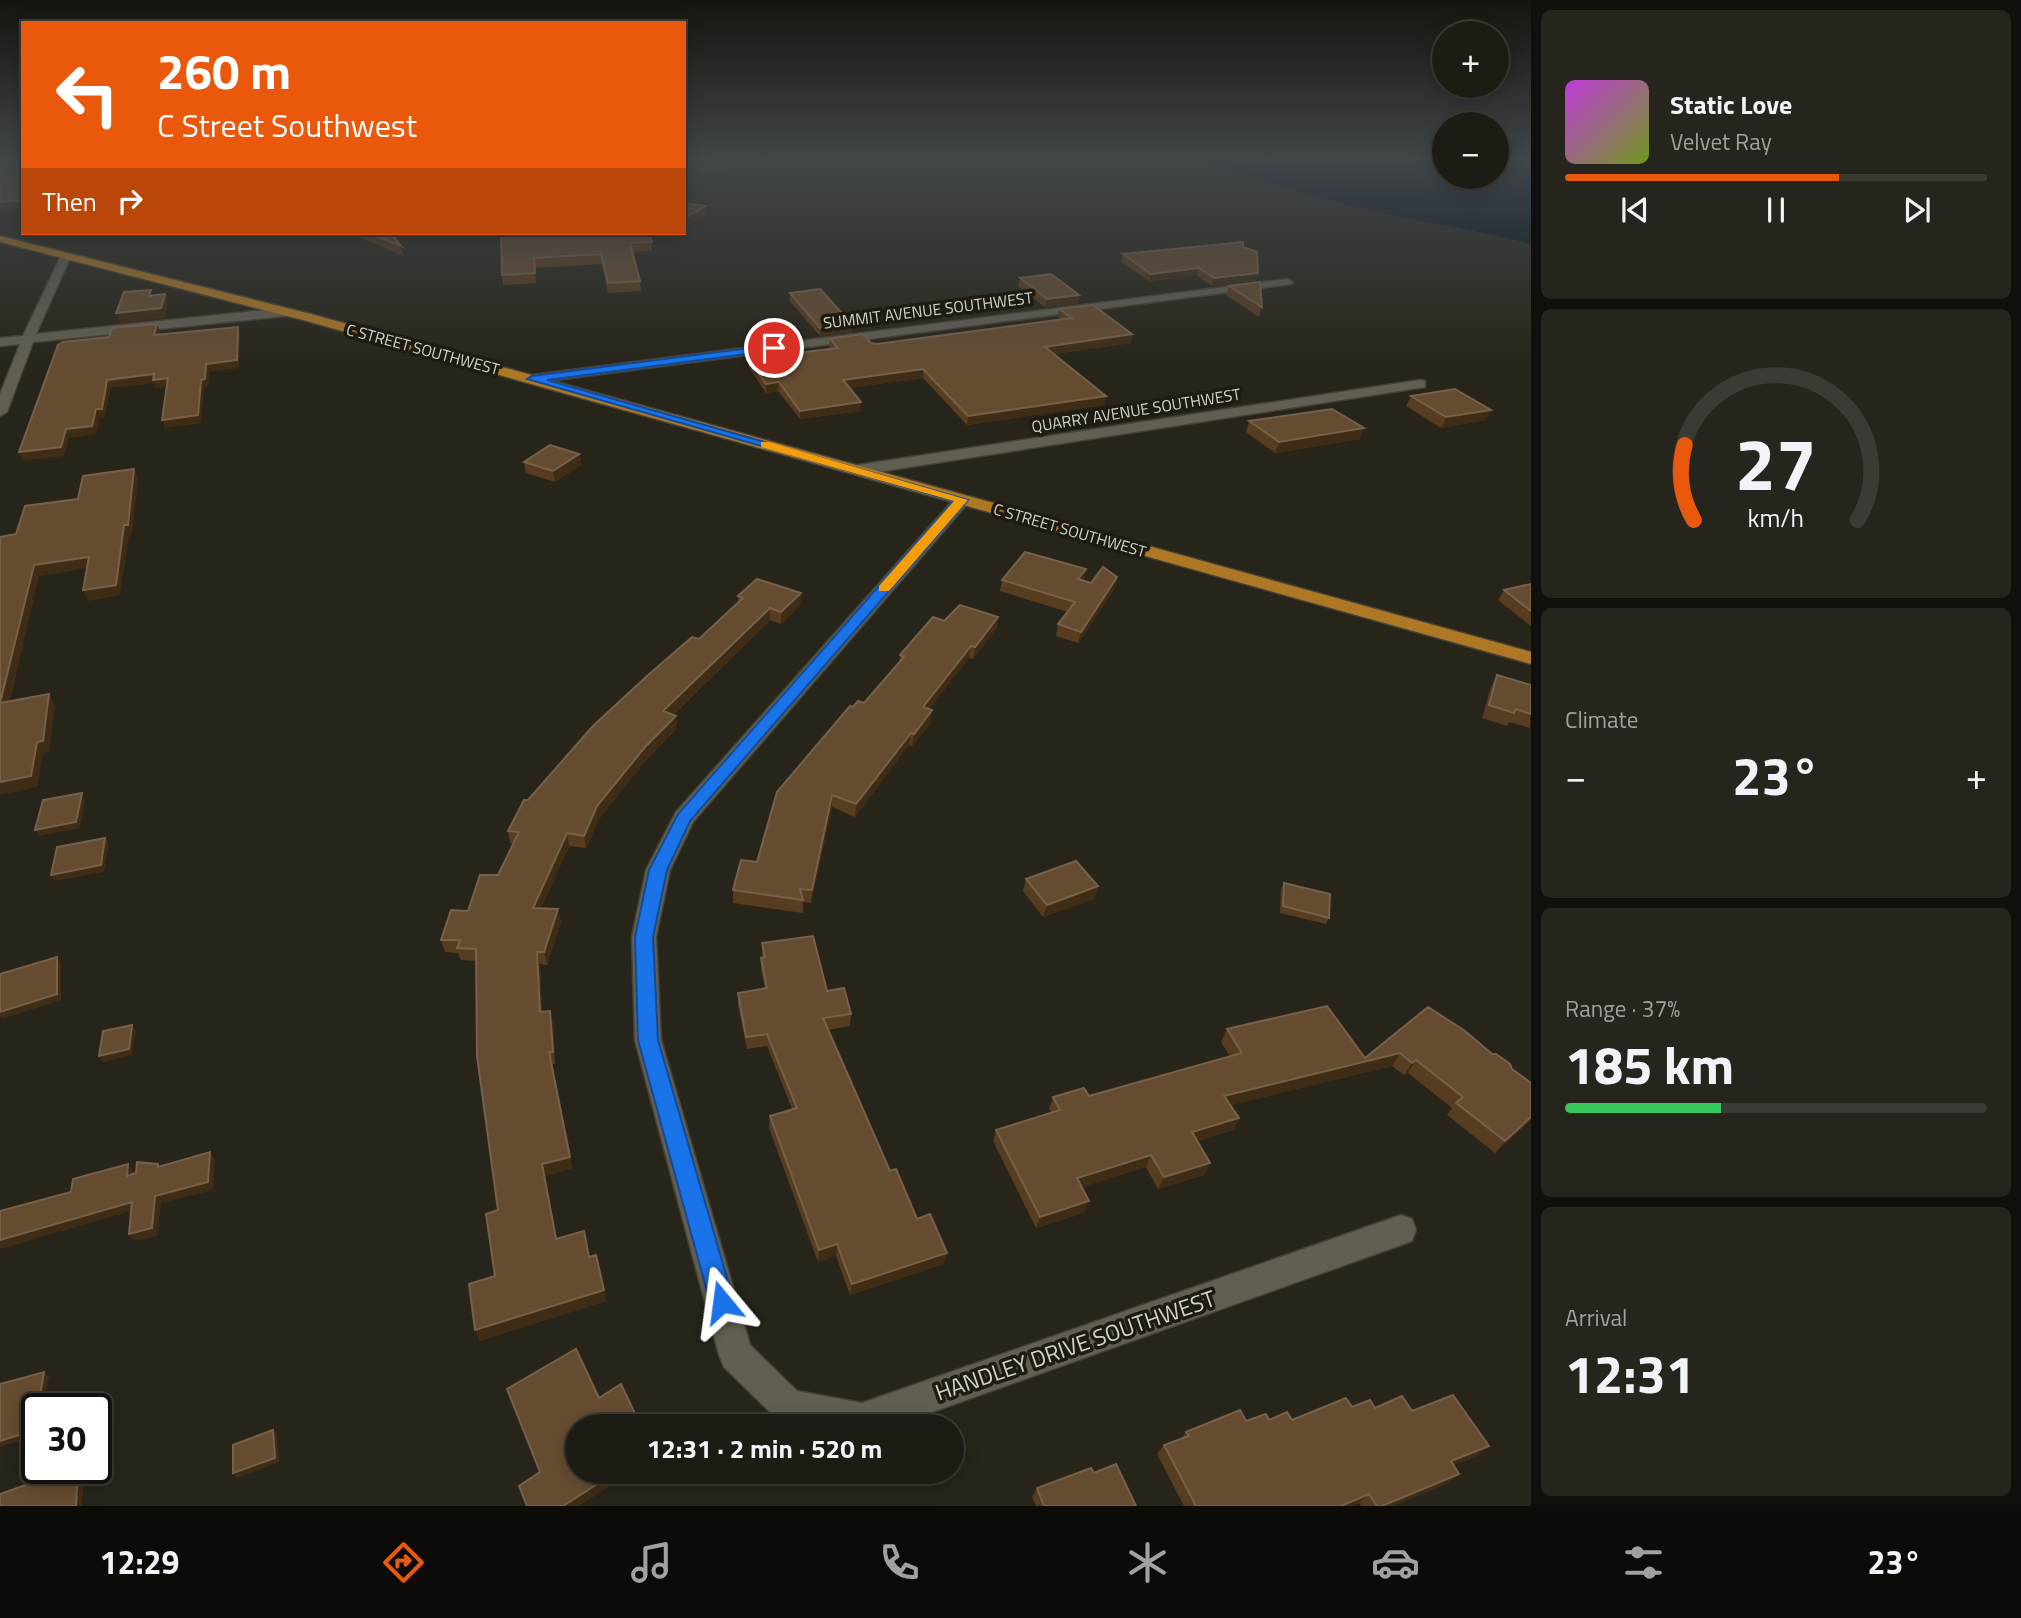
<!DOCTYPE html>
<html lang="en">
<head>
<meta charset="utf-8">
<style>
  body { margin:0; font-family:"Titillium Web",sans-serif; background:#25251d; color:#f1f3f6; height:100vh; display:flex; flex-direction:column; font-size:26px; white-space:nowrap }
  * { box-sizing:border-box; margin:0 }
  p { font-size:23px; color:#a0a1a0 }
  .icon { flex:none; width:38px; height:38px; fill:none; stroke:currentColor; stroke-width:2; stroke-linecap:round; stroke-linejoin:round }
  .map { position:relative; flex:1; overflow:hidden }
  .panel { display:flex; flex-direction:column; gap:10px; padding:10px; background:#100f0b; width:490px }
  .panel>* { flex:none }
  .top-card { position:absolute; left:21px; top:21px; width:665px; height:214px; border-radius:0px; box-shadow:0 4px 18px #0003,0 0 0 2px #3b3a34; background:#ea580c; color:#fff; overflow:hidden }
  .fabs { position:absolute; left:1432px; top:21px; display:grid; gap:14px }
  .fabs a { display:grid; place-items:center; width:77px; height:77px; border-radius:50%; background:#1d1c14; box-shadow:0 4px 18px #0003,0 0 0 2px #3b3a34; font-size:35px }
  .speed { position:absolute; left:21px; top:1393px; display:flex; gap:14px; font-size:35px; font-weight:700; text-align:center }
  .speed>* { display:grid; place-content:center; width:91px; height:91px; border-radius:50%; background:#1d1c14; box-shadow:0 4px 18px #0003,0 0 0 2px #3b3a34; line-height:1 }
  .speed .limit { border:4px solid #111; border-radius:10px; background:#fff; color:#111 }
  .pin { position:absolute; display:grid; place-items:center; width:60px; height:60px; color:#fff; margin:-30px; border:4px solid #fff; border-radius:50%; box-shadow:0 2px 7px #0007 }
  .me { position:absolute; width:77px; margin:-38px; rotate:344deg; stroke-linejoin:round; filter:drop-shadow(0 0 5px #0008) }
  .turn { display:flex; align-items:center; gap:24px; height:147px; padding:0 21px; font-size:32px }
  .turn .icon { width:91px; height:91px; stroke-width:2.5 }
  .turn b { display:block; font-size:49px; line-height:60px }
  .then { display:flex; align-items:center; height:66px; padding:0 21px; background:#0003; gap:14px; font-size:26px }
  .big { font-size:52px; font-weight:700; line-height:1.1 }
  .panel .card { flex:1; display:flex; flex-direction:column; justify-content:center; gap:10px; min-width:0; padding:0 24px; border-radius:10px; background:#25251d }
  .panel .dial { align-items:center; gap:0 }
  .dial svg { height:182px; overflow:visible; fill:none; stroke:#3b3a34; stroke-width:7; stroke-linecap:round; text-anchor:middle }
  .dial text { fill:#f1f3f6; stroke:none }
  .song { display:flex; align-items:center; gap:21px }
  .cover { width:84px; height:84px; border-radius:10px; background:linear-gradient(135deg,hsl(290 70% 55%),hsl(80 70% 35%)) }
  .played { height:7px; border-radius:4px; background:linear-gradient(90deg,#ea580c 65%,#3b3a34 65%) }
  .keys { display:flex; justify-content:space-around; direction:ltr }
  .heat { display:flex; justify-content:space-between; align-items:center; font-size:38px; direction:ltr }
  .charge { height:10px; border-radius:5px; background:linear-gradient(90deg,#34c759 37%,#3b3a34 0) }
  .trip { position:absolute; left:565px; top:1414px; width:399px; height:70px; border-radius:35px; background:#1d1c14; box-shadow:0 4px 18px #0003,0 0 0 2px #3b3a34; font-weight:700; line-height:70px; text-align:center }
  .dock { display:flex; height:112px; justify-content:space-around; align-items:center; background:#0c0b08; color:#a0a1a0 }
  .dock .icon { width:49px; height:49px }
  .dock .selected { color:#ea580c }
  .dock b { font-size:32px; color:#f1f3f6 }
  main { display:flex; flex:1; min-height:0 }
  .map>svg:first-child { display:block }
  .green { fill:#304e2f }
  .water { fill:#00101e }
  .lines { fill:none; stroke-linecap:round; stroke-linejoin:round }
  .minor-casing { stroke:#434138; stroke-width:3 }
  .major-casing { stroke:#434138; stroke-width:3 }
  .minor { fill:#625f52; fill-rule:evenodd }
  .major { fill:#ae7724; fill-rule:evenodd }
  .wall { fill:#583c1f }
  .shaded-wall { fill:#3f2c15 }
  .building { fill:#654c31; stroke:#776149; stroke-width:2 }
  .route { fill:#1a73e8; stroke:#114b97; stroke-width:2 }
  .slow { fill:#f59e0b }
  .labels { text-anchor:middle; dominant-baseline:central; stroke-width:7; stroke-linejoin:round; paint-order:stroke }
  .far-street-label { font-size:16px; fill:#d3d1ca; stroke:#1e1b11 }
  .near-street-label { font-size:23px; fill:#d3d1ca; stroke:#1e1b11 }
</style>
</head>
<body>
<main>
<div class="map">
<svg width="1531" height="1506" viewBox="0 0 1531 1506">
  <rect width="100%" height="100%" fill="#27251a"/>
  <path class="green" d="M684,158H785L710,173L684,164Z"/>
  <path class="water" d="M1206,158H1444V177H1496V158H1531V244C1479,230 1426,223 1374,211C1317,198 1259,182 1206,158Z"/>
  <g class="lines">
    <defs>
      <g id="minor">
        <path d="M66,253L71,256L36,334L285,308L291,312L285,316L33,342L7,412L0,416V394L20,344L0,346V338L23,336L61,256Z"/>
        <path d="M1287,279L1293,282L1291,284L532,383L525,379L532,375Z"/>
        <path d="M1420,380L1425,381V387L858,475L850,470L858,465Z"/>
        <path d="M962,495L968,497L970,500L968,503L693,822L670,870L656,937L661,1040L750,1345L797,1391L862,1403L1401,1215L1412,1219L1416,1230L1412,1241L1401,1245L893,1426H805L788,1423L776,1418L724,1367L719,1355L635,1040L632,937L646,870L676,812L956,497Z"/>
      </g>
      <path id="major" d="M0,236L311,314L1531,652V664L303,320L0,242Z"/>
    </defs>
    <use href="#minor" class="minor-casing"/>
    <use href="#major" class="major-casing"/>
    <use href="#minor" class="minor"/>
    <use href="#major" class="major"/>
  </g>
  <g class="wall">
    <path d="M350,233H391L401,246L403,256Z"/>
    <path d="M501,233L652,242V251L633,252L640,281L641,291L608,293L602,264L535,268L536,283L503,285L502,275Z"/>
    <path d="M1243,247L1256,280L1212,286L1197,276L1149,281L1121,262L1123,254Z"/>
    <path d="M1020,278L1079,295L1078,303L1045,307L1018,286Z"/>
    <path d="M1229,286L1262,307L1259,317L1226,295Z"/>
    <path d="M790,293L852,332L820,336L789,300Z"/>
    <path d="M1059,309L1132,334L1131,343L1054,354L1106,396L1104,405L967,425L923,378L849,388L860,411L800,419L778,391L766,393L749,368L748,359L831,349L829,347L830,339L877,344L1062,320L1058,317Z"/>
    <path d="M1411,396L1486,420L1441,428L1406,406Z"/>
    <path d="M1249,421L1360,439L1275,453L1246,432Z"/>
    <path d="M579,454L581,465L555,482L526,473L524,462Z"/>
    <path d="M1086,569L1083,581L1091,583L1117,577L1115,588L1078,643L1056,636L1058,624L1068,612L1000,591L1002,580Z"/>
    <path d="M1531,584V626L1498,600L1504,590Z"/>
    <path d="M801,593L800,605L781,624L770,620L673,715L677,728L646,760L599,819L586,848L569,846L541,908L561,922L547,965L540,964L542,1012L553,1023L555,1064H552L572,1168L545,1176L557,1239L589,1257L606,1301L479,1341L495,1276L498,1210L476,961L461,960L458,953L445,952L441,940L498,875L514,844L510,843L508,831L528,800L738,603V596Z"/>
    <path d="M998,617L996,629L973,659L969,658L929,709L931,723L912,746L909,745L855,817L832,807L811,903L803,902V913L733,903V890L757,862L853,707L864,703L900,662V655L944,621Z"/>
    <path d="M1497,675L1531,685L1530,728L1509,722L1507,726L1482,718L1491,687Z"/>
    <path d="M1026,879L1098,886L1094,899L1043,917L1023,891Z"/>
    <path d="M1284,883L1329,918L1326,924L1280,913L1281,889Z"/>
    <path d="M762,943L827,991L851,1014L850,1026L828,1030L890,1171L944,1264L850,1295L836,1256L818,1262L769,1128L770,1116L792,1109L767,1046L747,1049L738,1005V993L765,989L761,970V958H762Z"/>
    <path d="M1428,1007L1531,1083V1120L1495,1153L1447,1115L1452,1108L1408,1073L1404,1075L1392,1066L1230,1105L1239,1118L1233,1130L1197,1141L1204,1175L1158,1189L1146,1167L1081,1187L1084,1213L1036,1228L993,1141L996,1130L1051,1113L1049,1109L1053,1097L1089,1096L1230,1056L1221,1042L1227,1029L1365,1058Z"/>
    <path d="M1352,1407L1375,1408L1412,1411L1477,1456L1453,1465L1459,1474L1448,1483L1393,1506H1361L1359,1503L1352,1506H1184L1157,1454L1164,1445L1182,1438L1186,1432L1246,1421L1269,1420H1292Z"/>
    <path d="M1094,1473L1136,1506H1036L1032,1497L1037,1488Z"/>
  </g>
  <g class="shaded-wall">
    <path d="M5,175L0,185V176Z"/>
    <path d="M23,200V209L0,211V202Z"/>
    <path d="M706,206V216L684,228V218Z"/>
    <path d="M1199,268L1197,276L1149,281L1151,274Z"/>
    <path d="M1258,273L1256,280L1212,286L1214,278Z"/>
    <path d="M165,294L168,304L164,318L120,323L116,313Z"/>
    <path d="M1079,295L1078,303L1045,307L1047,299Z"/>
    <path d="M157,324L160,332L156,343L154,335Z"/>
    <path d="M852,324V332L820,336V328Z"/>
    <path d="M238,327L240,335L239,368L209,372L208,387L204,388L201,423L165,428L162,420L201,380L206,364Z"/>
    <path d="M1132,334L1131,343L1044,355L1045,347Z"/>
    <path d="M923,369V378L843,389V380Z"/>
    <path d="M154,374L168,378L171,386L156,388L154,383L111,388L105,417L100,418L96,434L69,438L64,456L23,461L19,452L66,429L96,409L107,380Z"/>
    <path d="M779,382L778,391L766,393V384Z"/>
    <path d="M1106,396L1104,405L967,425L968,416Z"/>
    <path d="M861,402L860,411L800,419V411Z"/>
    <path d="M1491,410L1486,420L1441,428L1446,417Z"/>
    <path d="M1364,428L1360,439L1275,453L1279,442Z"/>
    <path d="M579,454L581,465L555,482L553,471Z"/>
    <path d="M134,469L138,479L132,535L129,536L120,595L88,601L83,590L124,525Z"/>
    <path d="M89,557L94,567L39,576L7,715L0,703L34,565Z"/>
    <path d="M1086,569L1083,579L1076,590L1078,579Z"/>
    <path d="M1117,577L1115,588L1078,643L1081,632Z"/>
    <path d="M801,593L800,605L781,624V612Z"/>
    <path d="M770,608V620L664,723L663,711Z"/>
    <path d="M998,617L996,629L973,659L975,647Z"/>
    <path d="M971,646L969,658L921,719L923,707Z"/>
    <path d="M49,694L55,705L49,752L43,753L37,787L0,795V782L37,742Z"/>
    <path d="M932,710L931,723L912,746L914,734Z"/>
    <path d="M676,716L677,728L646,760L599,819L586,848L584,836L597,806L645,747Z"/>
    <path d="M911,733L909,745L855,817L856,804Z"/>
    <path d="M82,793L85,799L80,828L39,836L35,830Z"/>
    <path d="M832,795V807L811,903L812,890Z"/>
    <path d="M567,833L569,846L536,920L533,908Z"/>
    <path d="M105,838L109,844L104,872L55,881L51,875Z"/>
    <path d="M1098,886L1094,899L1043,917L1047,905Z"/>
    <path d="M558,909L561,922L547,965L544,952Z"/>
    <path d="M537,952L540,964L543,1025L540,1012Z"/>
    <path d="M57,957L61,963V1000L2,1019L0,1016V1012Z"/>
    <path d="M550,1011L553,1023L555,1064L553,1052Z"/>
    <path d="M132,1025L136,1031L132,1055L103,1062L99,1056Z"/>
    <path d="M549,1052L572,1168L545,1176L559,1251L542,1164Z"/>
    <path d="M1400,1053L1392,1066L1218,1108L1224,1096Z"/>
    <path d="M1416,1060L1408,1073L1404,1075L1412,1063Z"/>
    <path d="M1531,1117V1120L1495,1153L1505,1141Z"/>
    <path d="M1239,1118L1233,1130L1186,1144L1192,1132Z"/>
    <path d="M210,1152L215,1160L213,1190L161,1203L157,1236L135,1241L129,1234L155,1196Z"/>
    <path d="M1151,1155L1146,1167L1073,1190L1077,1178Z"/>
    <path d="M1210,1163L1204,1175L1158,1189L1164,1177Z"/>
    <path d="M128,1164L134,1172L133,1184L127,1176Z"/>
    <path d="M1089,1201L1084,1213L1036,1228L1040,1217Z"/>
    <path d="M132,1202L138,1209L0,1249V1240Z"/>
    <path d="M837,1244L836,1256L818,1262L819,1250Z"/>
    <path d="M947,1253L944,1264L850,1295L852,1284Z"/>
    <path d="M604,1290L606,1301L479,1341L475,1330Z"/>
    <path d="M44,1372L49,1377L44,1409H38Z"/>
    <path d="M37,1417V1436L0,1447V1441Z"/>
    <path d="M273,1430L277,1434L279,1462L237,1478L233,1473Z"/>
    <path d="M1489,1446L1477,1456L1440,1471L1451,1461Z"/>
    <path d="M78,1468H81L84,1471L82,1506H76Z"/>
    <path d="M616,1472H632L579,1506H563Z"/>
    <path d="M1459,1474L1448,1483L1393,1506H1382Z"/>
    <path d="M1369,1494L1359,1503L1352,1506H1341Z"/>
  </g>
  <g class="building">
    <path d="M0,158H23V200L0,202V185L5,175L0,176Z"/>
    <path d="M684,203L706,206L684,218Z"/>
    <path d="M370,233H391L401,246Z"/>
    <path d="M501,233H649L652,242L630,243L640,281L608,283L601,254L534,258L535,273L502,275Z"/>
    <path d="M1243,242V247L1257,252L1258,273L1214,278L1199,268L1151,274L1123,254Z"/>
    <path d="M1051,274L1079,295L1047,299L1020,278Z"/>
    <path d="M1260,282L1262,307L1229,286Z"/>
    <path d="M820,289L852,324L820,328L790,293Z"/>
    <path d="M151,290L149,296L165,294L161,308L116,313L124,292Z"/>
    <path d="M1093,305L1132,334L1045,347L1106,396L968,416L923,369L843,380L861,402L800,411L779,382L766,384L748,359L838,348L830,339L862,334L871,343L877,344L1072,318L1059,309Z"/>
    <path d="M157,324L154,335L238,327L237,360L206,364L205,379L201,380L198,415L162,420L168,378L153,380L154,374L107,380L102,409H96L92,426L66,429L61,447L19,452L58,345L63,342L109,337L112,328Z"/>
    <path d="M1455,389L1491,410L1446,417L1411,396Z"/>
    <path d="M1332,409L1364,428L1279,442L1249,421Z"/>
    <path d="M550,445L579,454L553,471L524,462Z"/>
    <path d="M134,469L128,525H124L116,585L83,590L89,557L34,565L0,703L49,694L43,741L37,742L31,776L0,782V537L16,534L25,506L78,499L83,476Z"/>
    <path d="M1025,552L1086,569L1078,579L1091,583L1103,567L1117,577L1081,632L1058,624L1075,602L1002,580Z"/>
    <path d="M757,579L801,593L781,612L770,608L663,711L676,716L645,747L597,806L584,836L567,833L533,908L558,909L544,952H537L540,1012L550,1011L553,1052H549L570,1157L542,1164L556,1239L584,1231L589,1257L596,1255L604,1290L475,1330L469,1284L495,1276L486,1214L498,1210L477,1056L476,949L457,948L460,940H441L451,910L468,911L480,875H498L519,832L508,831L524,800H528L593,726L647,676L692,637L699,639L743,598L738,596Z"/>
    <path d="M1531,584V611L1504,590Z"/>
    <path d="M960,605L998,617L975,647L971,646L923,707L932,710L914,734L911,733L856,804L832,795L812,890L800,889L803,900L733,890L741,860L757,862L777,792L850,706L853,707L858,701L864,703L904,657L900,655L933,617L944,621Z"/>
    <path d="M1497,675L1531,685V714L1516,709L1514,713L1489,705Z"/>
    <path d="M82,793L76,822L35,830L43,800Z"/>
    <path d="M105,838L101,865L51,875L57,847Z"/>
    <path d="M1076,861L1098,886L1047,905L1026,879Z"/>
    <path d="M1284,883L1330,894L1329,918L1283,906Z"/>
    <path d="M813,936L827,991L844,988L851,1014L823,1018L890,1171L896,1169L917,1219L930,1214L947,1253L852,1284L837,1244L819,1250L770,1116L797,1108L767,1034L746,1037L738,993L767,988L761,958L765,957L762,943Z"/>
    <path d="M57,957V994L0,1012V974Z"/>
    <path d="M1327,1006L1365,1058L1428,1007L1465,1031L1492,1054H1496L1510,1064L1512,1069L1531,1083V1117L1505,1141L1456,1103L1463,1097L1416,1060L1412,1063L1400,1053L1224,1096L1239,1118L1192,1132L1210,1163L1164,1177L1151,1155L1077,1178L1089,1201L1040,1217L996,1130L1060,1110L1053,1097L1084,1088L1089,1096L1242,1053L1227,1029Z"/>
    <path d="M132,1025L129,1049L99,1056L103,1031Z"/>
    <path d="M210,1152L208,1182L155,1196L152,1228L129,1234L132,1202L0,1240V1211L71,1192L73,1179L128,1164L127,1176L136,1173L137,1162L158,1164V1167Z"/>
    <path d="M576,1349L599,1398L621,1384L641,1426H578V1472H616L563,1506H527L519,1486L540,1472L507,1389Z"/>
    <path d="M44,1372L38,1409H37L35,1430L0,1441V1384Z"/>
    <path d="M1453,1395L1489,1446L1451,1461L1459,1474L1382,1506H1377L1369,1494L1341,1506H1196L1164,1445L1189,1436L1186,1432L1240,1410L1246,1421L1266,1414L1269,1420L1287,1412L1292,1420L1346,1398L1352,1407L1370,1400L1375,1408L1402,1396L1412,1411Z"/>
    <path d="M273,1430L275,1458L233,1473V1445Z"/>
    <path d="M1116,1464L1136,1506H1044L1037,1488L1091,1468L1094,1473Z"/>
    <path d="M73,1468H78L76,1506H0V1494Z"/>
  </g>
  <linearGradient id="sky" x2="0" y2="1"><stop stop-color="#15140e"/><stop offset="0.43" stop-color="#414649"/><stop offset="1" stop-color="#414649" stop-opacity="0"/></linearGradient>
  <rect width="1531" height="369" fill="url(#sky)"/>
  <path class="route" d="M774,345L779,348L778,350L547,380L968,500L690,821L667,870L653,937L658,1040L734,1302L730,1311L722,1314L713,1311L710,1302L638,1040L635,937L649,870L678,814L954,501L527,379L532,376Z"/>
  <path class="slow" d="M761,442H769L968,500L889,591H879V586L954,501L761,447Z"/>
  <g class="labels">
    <g class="far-street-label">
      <text transform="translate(928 310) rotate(-7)">SUMMIT AVENUE SOUTHWEST</text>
      <text transform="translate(423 349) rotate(15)">C STREET SOUTHWEST</text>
      <text transform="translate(1136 410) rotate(-9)">QUARRY AVENUE SOUTHWEST</text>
      <text transform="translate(1070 530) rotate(16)">C STREET SOUTHWEST</text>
    </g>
    <g class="near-street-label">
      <text transform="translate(1075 1345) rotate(-19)">HANDLEY DRIVE SOUTHWEST</text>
    </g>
  </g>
</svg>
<div class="fabs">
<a>+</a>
<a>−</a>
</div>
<div class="speed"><div class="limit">30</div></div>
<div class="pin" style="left:774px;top:348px;background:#d93025"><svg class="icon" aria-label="arrive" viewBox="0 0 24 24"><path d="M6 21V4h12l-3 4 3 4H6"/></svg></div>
<svg class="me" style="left:722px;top:1302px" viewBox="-20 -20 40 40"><path d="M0-17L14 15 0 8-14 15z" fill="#1a73e8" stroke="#fff" stroke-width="4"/></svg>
<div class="trip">12:31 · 2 min · 520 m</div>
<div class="top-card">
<div class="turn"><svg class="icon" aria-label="left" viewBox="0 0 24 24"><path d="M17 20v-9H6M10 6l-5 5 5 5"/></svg><div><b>260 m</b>C Street Southwest</div></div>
<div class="then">Then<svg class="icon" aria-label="right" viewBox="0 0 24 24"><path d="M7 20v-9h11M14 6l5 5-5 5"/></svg></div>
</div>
</div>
<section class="panel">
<div class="card">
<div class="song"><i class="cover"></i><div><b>Static Love</b><p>Velvet Ray</p></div></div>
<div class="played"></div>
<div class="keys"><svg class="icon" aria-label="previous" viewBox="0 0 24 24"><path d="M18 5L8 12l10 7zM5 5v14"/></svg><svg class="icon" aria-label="pause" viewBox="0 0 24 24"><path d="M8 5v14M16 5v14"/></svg><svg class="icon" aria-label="next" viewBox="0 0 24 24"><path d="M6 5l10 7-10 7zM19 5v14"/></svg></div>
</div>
<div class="card dial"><svg viewBox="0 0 100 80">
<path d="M14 69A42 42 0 1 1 86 69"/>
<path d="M14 69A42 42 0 0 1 10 36" stroke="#ea580c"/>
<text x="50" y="56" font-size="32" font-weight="700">27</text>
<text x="50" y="72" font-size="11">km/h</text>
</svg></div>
<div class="card"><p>Climate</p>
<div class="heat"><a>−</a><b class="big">23°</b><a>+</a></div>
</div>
<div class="card"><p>Range · 37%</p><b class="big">185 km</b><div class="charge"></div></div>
<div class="card"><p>Arrival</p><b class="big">12:31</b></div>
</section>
</main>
<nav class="dock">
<b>12:29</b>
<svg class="icon selected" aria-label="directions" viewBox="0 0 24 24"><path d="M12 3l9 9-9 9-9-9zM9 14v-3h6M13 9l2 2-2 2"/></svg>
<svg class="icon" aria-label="music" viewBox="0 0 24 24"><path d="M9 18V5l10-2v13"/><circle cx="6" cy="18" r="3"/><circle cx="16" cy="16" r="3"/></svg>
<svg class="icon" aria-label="phone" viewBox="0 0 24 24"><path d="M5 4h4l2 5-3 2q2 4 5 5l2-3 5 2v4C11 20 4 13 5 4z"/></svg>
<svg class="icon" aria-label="climate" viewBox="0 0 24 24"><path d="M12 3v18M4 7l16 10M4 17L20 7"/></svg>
<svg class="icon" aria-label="car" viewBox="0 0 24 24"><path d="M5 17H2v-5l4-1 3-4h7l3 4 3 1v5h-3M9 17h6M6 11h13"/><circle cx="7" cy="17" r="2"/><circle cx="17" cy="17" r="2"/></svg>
<svg class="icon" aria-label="filters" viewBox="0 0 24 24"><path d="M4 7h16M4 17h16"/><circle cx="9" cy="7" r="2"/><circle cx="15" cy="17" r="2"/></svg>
<b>23°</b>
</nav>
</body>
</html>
